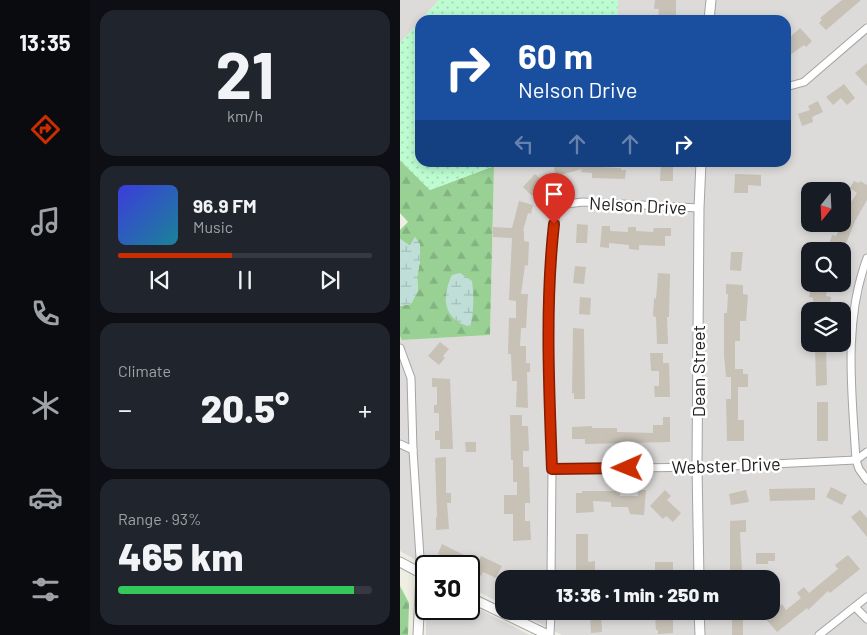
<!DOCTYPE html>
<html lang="en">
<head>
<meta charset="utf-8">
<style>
  body { margin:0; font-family:Barlow,sans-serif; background:#20242c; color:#f1f3f6; height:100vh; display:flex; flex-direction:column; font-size:19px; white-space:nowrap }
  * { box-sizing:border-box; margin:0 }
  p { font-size:16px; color:#9ea1a6 }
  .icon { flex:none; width:28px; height:28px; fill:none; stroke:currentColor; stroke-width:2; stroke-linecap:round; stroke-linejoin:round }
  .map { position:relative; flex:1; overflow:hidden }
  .side { display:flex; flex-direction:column; gap:10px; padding:10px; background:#0d0f14; width:310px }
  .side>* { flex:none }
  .guide { position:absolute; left:15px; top:15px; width:376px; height:152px; border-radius:15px; box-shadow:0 2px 8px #0003; background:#1a4fa0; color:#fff; overflow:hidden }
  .needle { width:32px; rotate:198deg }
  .buttons { position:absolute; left:401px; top:182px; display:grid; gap:10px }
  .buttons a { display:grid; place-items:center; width:50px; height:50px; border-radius:10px; background:#171b24; box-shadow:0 2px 8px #0003; font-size:25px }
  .speed { position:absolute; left:15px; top:555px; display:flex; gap:10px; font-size:25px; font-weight:700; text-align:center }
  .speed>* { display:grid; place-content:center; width:65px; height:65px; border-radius:50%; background:#171b24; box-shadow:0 2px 8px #0003; line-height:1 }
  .speed .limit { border:2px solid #111; border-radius:8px; background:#fff; color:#111 }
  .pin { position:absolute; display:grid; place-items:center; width:42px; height:42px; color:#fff; margin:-51px -21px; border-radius:50% 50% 50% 0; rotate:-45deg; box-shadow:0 0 5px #0007 }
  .pin .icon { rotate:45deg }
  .me { position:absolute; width:55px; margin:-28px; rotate:269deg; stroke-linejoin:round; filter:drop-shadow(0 0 4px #0008) }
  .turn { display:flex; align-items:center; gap:18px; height:105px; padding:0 20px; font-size:22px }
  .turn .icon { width:65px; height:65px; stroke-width:2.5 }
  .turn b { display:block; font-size:35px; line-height:42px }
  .lanes { display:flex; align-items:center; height:48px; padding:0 20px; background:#0003; justify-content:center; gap:25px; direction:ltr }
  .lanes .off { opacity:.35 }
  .big { font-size:38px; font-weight:800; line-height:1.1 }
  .side .tile { flex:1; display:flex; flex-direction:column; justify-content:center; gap:8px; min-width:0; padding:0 18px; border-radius:15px; background:#20242c }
  .side .dial { align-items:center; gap:0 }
  .dial b { font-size:65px; line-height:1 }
  .song { display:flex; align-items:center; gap:15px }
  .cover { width:60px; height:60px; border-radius:8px; background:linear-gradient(135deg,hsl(240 70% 55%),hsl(190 70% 35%)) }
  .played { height:5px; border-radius:2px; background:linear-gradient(90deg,#cb2d00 45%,#363941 45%) }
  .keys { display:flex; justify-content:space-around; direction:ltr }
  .heat { display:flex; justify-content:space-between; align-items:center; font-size:28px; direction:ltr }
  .charge { height:8px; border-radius:4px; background:linear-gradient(90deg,#34c759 93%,#363941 0) }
  .trip { position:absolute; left:95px; top:570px; width:285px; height:50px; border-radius:15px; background:#171b24; box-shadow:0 2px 8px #0003; font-weight:800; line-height:50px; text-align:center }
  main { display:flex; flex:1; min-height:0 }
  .tab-bar { display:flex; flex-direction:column; width:90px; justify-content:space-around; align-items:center; background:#090b0e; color:#9ea1a6 }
  .tab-bar .icon { width:35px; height:35px }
  .tab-bar .on { color:#cb2d00 }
  .tab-bar b { font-size:22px; color:#f1f3f6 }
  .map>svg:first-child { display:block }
  .residential { fill:#dcdbda; fill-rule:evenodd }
  .forest { fill:url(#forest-firs) }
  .wetland { fill:url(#wetland-marsh) }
  .park { fill:url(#park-dots) }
  .building { fill:#c7c1b6 }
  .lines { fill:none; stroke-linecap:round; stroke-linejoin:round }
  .minor-casing { stroke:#a4a4a4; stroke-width:9 }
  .tertiary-casing { stroke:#a4a4a4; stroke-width:11 }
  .minor { stroke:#fff; stroke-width:7 }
  .tertiary { stroke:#fff; stroke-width:9 }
  .route-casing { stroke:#841d00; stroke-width:12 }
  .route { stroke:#cb2d00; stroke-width:9 }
  .labels { text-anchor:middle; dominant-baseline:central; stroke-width:5; stroke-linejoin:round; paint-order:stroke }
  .street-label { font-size:18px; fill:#1d1d1d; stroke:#fff }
</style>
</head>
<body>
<main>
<nav class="tab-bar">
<b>13:35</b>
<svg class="icon on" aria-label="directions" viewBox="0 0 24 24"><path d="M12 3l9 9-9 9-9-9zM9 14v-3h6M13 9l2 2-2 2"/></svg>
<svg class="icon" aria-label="music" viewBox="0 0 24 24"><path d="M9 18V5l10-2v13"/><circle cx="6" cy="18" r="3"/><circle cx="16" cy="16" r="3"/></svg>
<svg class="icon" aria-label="phone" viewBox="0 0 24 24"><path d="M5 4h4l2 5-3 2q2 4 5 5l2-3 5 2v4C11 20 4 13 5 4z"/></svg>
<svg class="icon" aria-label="climate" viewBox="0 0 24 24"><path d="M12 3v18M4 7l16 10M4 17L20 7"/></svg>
<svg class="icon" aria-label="car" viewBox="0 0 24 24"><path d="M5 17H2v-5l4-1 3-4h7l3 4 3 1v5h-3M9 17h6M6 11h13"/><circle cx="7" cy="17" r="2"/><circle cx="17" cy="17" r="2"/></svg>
<svg class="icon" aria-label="filters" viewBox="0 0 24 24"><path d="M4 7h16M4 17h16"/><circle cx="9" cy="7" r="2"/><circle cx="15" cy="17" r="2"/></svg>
</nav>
<section class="side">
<div class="tile dial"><b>21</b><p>km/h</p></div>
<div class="tile">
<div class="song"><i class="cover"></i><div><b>96.9 FM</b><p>Music</p></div></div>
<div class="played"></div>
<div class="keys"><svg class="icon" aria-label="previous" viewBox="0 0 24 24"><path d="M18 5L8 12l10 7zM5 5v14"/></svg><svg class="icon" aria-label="pause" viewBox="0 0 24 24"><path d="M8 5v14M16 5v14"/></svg><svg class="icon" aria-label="next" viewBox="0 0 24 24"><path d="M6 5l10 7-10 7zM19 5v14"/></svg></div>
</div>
<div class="tile"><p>Climate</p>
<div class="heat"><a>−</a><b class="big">20.5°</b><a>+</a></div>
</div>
<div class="tile"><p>Range · 93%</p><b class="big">465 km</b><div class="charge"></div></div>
</section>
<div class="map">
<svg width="467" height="635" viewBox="0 0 467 635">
  <defs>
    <pattern id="forest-firs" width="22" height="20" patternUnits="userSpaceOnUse" patternTransform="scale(1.25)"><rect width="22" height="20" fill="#99d195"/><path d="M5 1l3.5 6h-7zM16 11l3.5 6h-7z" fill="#83b380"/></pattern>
    <pattern id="wetland-marsh" width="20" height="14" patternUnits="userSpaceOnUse" patternTransform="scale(1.25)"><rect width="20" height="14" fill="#bfded7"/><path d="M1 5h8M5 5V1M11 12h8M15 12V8" fill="none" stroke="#a4beb8"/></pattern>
    <pattern id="park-dots" width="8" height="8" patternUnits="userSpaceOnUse" patternTransform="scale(1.25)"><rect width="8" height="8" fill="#bcfcd0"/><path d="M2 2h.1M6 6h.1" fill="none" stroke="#a1d8b2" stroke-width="1.8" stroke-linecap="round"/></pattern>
  </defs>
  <rect width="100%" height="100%" fill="#efeee3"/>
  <g class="residential">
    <path d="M0,0H39L0,43Z"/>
    <path d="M218,0H467V635H162L116,611H371V579H104V605L69,587V566H27L0,551V336L2,340L90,335L94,166L95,163L386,162V20H217ZM410,191H442V224H410ZM410,251H442V284H410ZM410,311H442V344H410Z"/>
    <path d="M26,604V609H69V604L130,635H26Z"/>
  </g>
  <g class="forest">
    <path d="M0,160L30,190L94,166L90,335L2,340L0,336V306L11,304L18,290L17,277L20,261L15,237L10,246L0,239V230L8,222L0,213Z"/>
    <path d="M0,586L9,603L8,635H0Z"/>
  </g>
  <g class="wetland">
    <path d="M15,237L20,244V261L17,277L18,290L11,304L0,306V239L10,246Z"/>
    <path d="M60,273L72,281C74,295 74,313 70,327C43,319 41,298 52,275Z"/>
  </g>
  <g class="park">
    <path d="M39,0H218L217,20H21Z"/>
    <path d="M20,21V162L95,163L94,166L30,190L0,160V43Z"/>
  </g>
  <g class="building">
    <path d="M255,0H276V20H258L259,9H254Z"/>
    <path d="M442,0H461L426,30L419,23L422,20L420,18Z"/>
    <path d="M400,28L412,41L406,47L404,45L386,58V41Z"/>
    <path d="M467,63V86L455,73Z"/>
    <path d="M444,84L455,98L447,105L441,98L433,105L426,97Z"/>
    <path d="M418,101L423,112L412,117L413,122L402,126L398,114L410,110L408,106Z"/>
    <path d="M157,162H201L200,167L221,168V170H226L225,179L192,178V173L181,172L182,169L156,176L153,164Z"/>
    <path d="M261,162H271V165L273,166V181H260Z"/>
    <path d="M135,174L148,185L143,191L139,188L132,196L123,187Z"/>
    <path d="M335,174L361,175V186L348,185V193H334Z"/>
    <path d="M454,181L459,183L460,181L467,185V200L455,221L443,251H436L428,248L432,235L436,236L442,224L445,214L442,213V205L448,207L457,193L450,188Z"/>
    <path d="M119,201L133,205L131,214L128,213L123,231H124V241L129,242L128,266L125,265L121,294H128L126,328H121L120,346H126V363H130V372H127L128,408L116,407L117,381H112L111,354H108L109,318H116V301L109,300L112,238L93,237V227L112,228Z"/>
    <path d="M177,224L188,225L187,243H176Z"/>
    <path d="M202,226H210V231L228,232V227H236V231L253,232L254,228H271V236H265V246L239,245V250L229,249V245L209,243V248L200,247Z"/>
    <path d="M331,252H343L341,271L330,270Z"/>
    <path d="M175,266L186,267L184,284L173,283Z"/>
    <path d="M258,273L270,274L269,317H267L268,344H257L256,317L253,316L254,298L256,299Z"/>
    <path d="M326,284L343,285V294L348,295L346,321H340V341H335V369H343V374H348V387H338V420H344V441H327L326,399H331V377H326L324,355V313H327L328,294H326Z"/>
    <path d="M412,284L428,287L426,296L431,297L430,305L413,302V298L409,297Z"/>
    <path d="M180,297L191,298L190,315L179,314Z"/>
    <path d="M173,328L184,329L185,399H174V393L172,394Z"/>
    <path d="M40,342L49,349L43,356L45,358L39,365L28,356Z"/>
    <path d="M415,344H426L427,385L416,386Z"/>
    <path d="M250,353H263V363H269L270,397H255L254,386H259V371H251Z"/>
    <path d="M32,378L50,379L53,449H40V440H35V431H39V413H34V405H37V387H32Z"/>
    <rect x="417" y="402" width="11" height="39"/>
    <path d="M110,415H122V426H128L129,451H123V467H129L130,503H125V521H130L131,540L113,541V514H104V495H117V482H113V460H111Z"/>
    <path d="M263,417H270V442L185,444V439H172V427L192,426V428H217V432L253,433V425H263Z"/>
    <path d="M65,442H76V452H66Z"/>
    <path d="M46,457V493H51V503H47L49,529L36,530V517H37L35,458Z"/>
    <path d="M431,487L447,495L442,505L426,497Z"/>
    <path d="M415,488V500L370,501L369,489Z"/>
    <path d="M238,490H246L244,515L230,514L228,507H211V502L193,501L194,512L176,513V493H182V491H220V496H238Z"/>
    <path d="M265,490L271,496L267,500L281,513L273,522L266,516L263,519L250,506Z"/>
    <path d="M346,490L349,502L331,505L329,494Z"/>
    <path d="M460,510L467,518V537L451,517Z"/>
    <path d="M346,520V532H340L342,571H353V579H330V521Z"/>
    <path d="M176,534H188V562L195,561V579H176Z"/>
    <path d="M42,544L66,556L62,566L38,554Z"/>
    <path d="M356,553H375V561H368V564H356Z"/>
    <path d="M448,555L460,569L430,593L428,591L408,610L407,608L377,632L365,618L382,604L386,610L401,598L397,593L404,587L409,593L438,569L435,565Z"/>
    <path d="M81,556L102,566L96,578L83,572L81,576L74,572Z"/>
    <path d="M255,562H273V579H258V575H255Z"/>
    <rect x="332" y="611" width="11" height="24"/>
    <path d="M201,613L202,632L191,633L190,614Z"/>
    <path d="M273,616V633L258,634V630H256L255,617Z"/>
  </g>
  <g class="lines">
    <defs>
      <g id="minor">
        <path d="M386,87L404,82L467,28"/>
        <path d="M467,258C443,322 452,393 456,460L459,469L467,480"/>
        <path d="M0,348L11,378L13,450L21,573"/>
        <path d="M0,444L13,450"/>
        <path d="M152,469L311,467L456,460L467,452"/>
        <path d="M151,579C151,542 152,505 152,468C150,384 145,299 156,214L166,204L183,202L299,208"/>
        <path d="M455,607L467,619"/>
        <path d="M150,635L151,611"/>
        <path d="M419,635L467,597"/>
      </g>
      <g id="tertiary">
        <path d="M309,20L311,0"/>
        <path d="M0,562L26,576"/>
        <path d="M299,579L297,467L299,208L301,162"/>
        <path d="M69,597L148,635"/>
        <path d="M299,611L300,635"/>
        <path d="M18,635L21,573"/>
      </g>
    </defs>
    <use href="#minor" class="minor-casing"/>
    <use href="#tertiary" class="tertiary-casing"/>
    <use href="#minor" class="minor"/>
    <use href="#tertiary" class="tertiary"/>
  </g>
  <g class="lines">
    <defs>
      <path id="route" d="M154,224C145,305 149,388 152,469L228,468"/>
    </defs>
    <use href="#route" class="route-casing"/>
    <use href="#route" class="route"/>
  </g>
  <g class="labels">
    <g class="street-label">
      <text transform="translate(238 205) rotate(3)">Nelson Drive</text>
      <text transform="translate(298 371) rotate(-90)">Dean Street</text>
      <text transform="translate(326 465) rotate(-2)">Webster Drive</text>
    </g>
  </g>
</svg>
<div class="buttons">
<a><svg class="needle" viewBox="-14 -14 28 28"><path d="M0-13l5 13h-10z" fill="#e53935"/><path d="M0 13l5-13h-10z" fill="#9ea1a6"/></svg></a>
<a><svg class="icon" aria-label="search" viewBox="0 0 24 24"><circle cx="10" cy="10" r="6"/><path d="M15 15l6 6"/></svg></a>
<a><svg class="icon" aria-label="layers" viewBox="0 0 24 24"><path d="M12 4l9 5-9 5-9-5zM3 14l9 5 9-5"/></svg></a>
</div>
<div class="speed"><div class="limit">30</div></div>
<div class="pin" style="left:154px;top:224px;background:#d93025"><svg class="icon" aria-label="arrive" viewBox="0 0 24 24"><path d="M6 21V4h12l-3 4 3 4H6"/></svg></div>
<svg class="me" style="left:228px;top:468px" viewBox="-20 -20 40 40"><circle r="19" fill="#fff"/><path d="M0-13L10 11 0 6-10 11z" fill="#cb2d00"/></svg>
<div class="trip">13:36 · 1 min · 250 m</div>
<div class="guide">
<div class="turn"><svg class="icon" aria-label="right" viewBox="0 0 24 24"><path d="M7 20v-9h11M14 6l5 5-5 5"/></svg><div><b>60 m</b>Nelson Drive</div></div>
<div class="lanes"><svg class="icon off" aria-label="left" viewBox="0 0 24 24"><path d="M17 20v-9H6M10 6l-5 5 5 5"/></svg><svg class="icon off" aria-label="ahead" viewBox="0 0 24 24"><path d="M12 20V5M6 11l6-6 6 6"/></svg><svg class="icon off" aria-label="ahead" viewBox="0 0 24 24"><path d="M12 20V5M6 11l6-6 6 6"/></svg><svg class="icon" aria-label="right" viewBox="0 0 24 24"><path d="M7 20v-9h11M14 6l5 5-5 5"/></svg></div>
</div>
</div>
</main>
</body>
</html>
